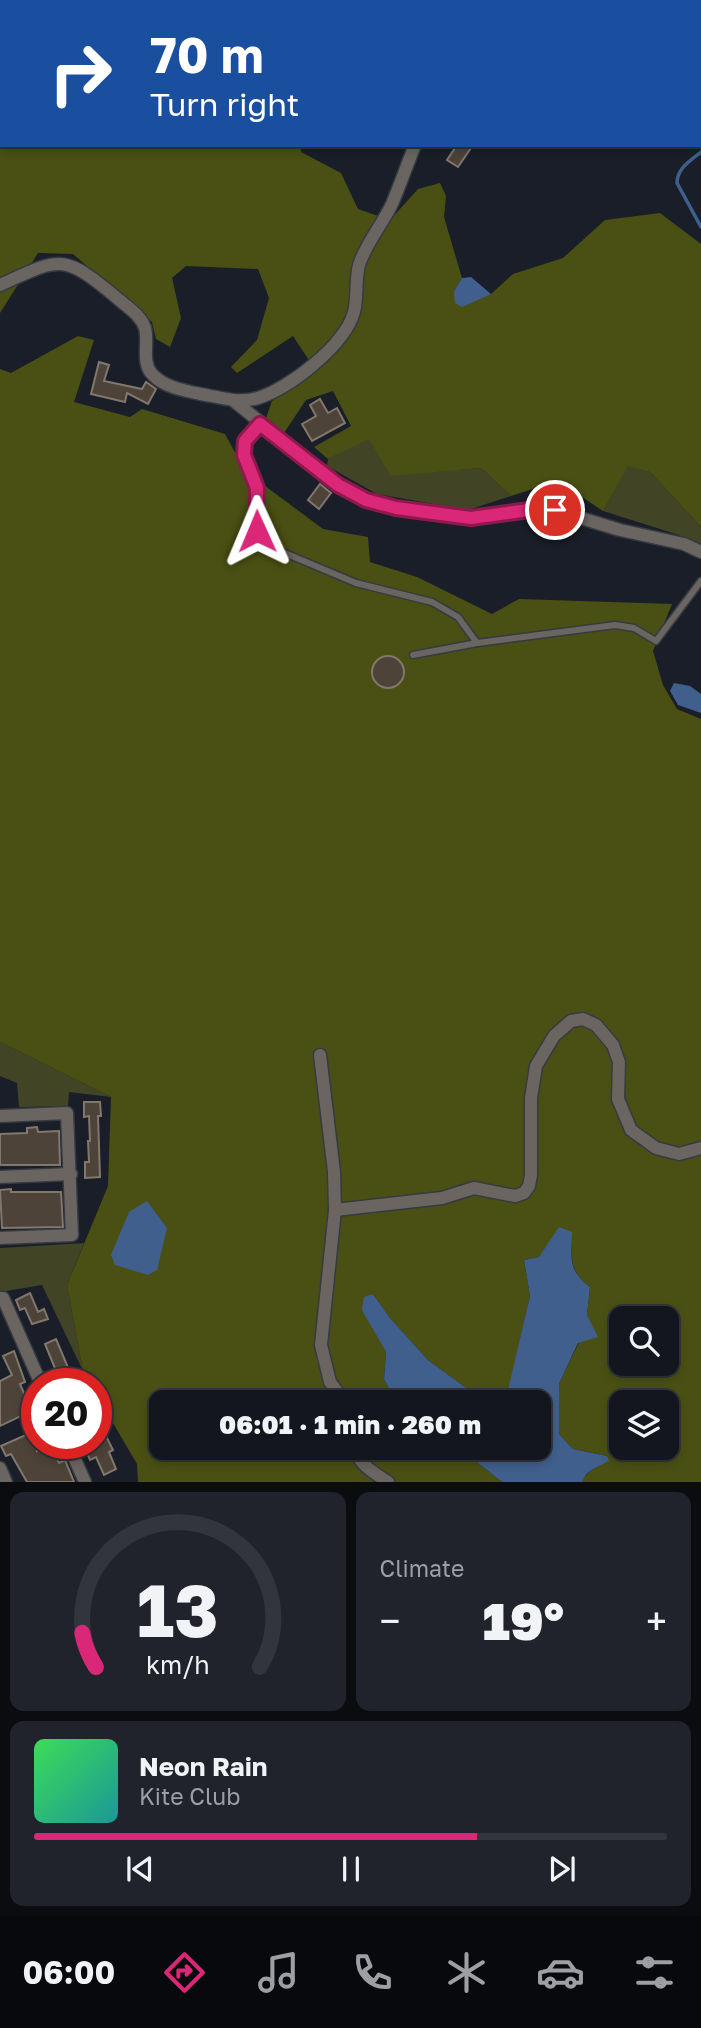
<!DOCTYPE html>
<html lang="en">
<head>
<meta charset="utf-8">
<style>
  body { margin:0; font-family:"Golos Text",sans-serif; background:#20232b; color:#f1f3f6; height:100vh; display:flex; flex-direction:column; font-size:26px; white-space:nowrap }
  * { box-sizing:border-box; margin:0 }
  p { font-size:23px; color:#9d9fa4 }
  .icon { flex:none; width:38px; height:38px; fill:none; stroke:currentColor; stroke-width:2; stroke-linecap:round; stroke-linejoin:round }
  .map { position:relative; height:1482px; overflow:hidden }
  .panel { display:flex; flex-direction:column; gap:10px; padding:10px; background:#0a0c10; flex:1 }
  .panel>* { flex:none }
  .banner { position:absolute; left:0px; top:0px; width:702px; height:147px; box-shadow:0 4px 10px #0003,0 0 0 2px #32353c; background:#1a4fa0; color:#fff; overflow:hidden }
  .tools { position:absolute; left:609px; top:1306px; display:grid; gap:14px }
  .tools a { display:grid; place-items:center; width:70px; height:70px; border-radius:14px; background:#13161e; box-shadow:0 4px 10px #0003,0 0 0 2px #32353c; font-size:35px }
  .speed { position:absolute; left:21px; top:1368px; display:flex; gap:14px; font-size:35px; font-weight:700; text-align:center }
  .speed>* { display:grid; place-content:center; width:91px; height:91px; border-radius:50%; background:#13161e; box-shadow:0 4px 10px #0003,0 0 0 2px #32353c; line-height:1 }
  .speed .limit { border:10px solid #d22; background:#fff; color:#111 }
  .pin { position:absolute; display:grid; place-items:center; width:60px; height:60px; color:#fff; margin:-30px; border:4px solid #fff; border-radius:50%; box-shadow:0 2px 7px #0007 }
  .me { position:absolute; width:77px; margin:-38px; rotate:359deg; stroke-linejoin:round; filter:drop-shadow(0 0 5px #0008) }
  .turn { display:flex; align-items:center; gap:24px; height:147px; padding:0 35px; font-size:32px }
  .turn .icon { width:91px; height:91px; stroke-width:2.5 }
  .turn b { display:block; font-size:49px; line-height:60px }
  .big { font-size:52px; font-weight:800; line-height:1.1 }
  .panel .widget { flex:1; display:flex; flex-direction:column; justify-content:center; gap:10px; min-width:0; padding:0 24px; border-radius:14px; background:#20232b }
  .panel .dial { align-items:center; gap:0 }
  .dial svg { height:182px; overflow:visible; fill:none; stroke:#32353c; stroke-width:7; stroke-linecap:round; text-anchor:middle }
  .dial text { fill:#f1f3f6; stroke:none }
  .song { display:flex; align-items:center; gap:21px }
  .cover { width:84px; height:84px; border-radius:10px; background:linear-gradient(135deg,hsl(130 70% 55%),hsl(180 70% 35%)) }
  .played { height:7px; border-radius:4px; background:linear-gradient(90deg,#db2777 70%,#32353c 70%) }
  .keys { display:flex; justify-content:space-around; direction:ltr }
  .heat { display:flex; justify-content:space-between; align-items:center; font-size:38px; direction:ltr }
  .panel .tiles { flex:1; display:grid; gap:10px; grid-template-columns:1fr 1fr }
  .widget:last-child { grid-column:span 2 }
  .trip { position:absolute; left:149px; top:1390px; width:402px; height:70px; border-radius:14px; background:#13161e; box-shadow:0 4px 10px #0003,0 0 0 2px #32353c; font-weight:800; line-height:70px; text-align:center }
  .menu { display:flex; height:112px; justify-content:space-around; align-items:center; background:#08090c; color:#9d9fa4 }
  .menu .icon { width:49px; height:49px }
  .menu .active { color:#db2777 }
  .menu b { font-size:32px; color:#f1f3f6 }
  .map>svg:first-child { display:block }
  .green { fill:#414525 }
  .forest { fill:#4a5013; fill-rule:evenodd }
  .water { fill:#405f8c }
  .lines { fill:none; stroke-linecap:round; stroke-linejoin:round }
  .stream { stroke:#405f8c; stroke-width:3.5 }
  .building { fill:#4d4339; stroke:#81776c; stroke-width:2 }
  .lane-casing { stroke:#353a43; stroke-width:9 }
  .street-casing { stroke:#353a43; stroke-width:15 }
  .lane { stroke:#6b6561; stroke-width:6 }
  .street { stroke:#6b6561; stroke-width:12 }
  .route-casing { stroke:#8e194d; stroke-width:18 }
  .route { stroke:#db2777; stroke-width:12 }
</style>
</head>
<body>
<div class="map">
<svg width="701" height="1482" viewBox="0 0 701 1482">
  <rect width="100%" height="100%" fill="#191e28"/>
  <g class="green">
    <path d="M369,438L392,475L481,468L511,496L468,510L377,494L327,466L328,459Z"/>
    <path d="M628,465L650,472L701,527V546L679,535L603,511Z"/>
    <path d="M0,1042L111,1097L69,1092L68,1106L19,1107L17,1083L0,1076Z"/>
    <path d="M84,1243L67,1285L83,1371L42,1285L0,1292V1248Z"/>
  </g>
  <g class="forest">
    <path d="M29,0L32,2H2V145H301V152L341,173L358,209L390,220L418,189L440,183L446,196L444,217L462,278L454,291L491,294L513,274L563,258L605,220L660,213L701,244V527L650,472L628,466L603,511L558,481L511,496L481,468L391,476L369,439L328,459L314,447L351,426L333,391L306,400L284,433L266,418L272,401L316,371L293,336L237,373L231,367L257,340L269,298L258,269L186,266L172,278L181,318L170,347L156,339L152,322L73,254L38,253L0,313V1Z"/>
    <path d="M78,336L94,340L74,402L130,417L142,409L225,434L245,471L323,529L368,537L370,562L417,577L492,614L519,599L672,604L653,651L663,685L677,709L701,719V1482H582L583,1478L607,1456L573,1449L559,1434V1384L579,1342L597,1337L587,1315L590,1287C568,1270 572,1258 572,1233L539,1257L524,1260L530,1296L509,1390L480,1398L428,1360L390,1318L373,1294L363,1310L386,1352L384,1379L396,1402H161V1447L459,1448L502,1482H138L137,1464L96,1394V1384H91L83,1371L67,1285L108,1186L111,1097L0,1042V369L11,373ZM621,1318H667V1363H621ZM621,1402H667V1447H621Z"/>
  </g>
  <g class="water">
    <path d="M471,277L491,294L462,307L455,303L454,291L462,278Z"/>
    <path d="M674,683L690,686L701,694V713L678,705L670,691Z"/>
    <path d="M147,1201L167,1228L157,1270L148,1275L115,1265L111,1255L129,1212Z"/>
    <path d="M559,1227L572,1232C572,1259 567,1269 590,1287L587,1315L598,1337L578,1343L559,1384V1434L573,1449L607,1456L609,1461C599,1466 586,1470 582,1482H502L459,1448L432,1447H539V1402H396L384,1379L386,1352L362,1310L364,1297L373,1294L390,1318L428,1360L480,1398L508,1390L530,1296L524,1260L539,1257Z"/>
  </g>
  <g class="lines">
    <g class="stream">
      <path d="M549,0L551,2"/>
      <path d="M700,130L701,131"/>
      <path d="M701,152C691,160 677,168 677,183L701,227"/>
    </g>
  </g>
  <g class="building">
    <path d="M457,145H473L458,167L447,160Z"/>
    <path d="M99,362L109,365L104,381L142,389L146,382L156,389L148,404L127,393L125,402L91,394Z"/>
    <path d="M320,399L328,413L337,408L345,423L312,441L302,424L316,416L310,405Z"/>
    <path d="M320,484L331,493L319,509L308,500Z"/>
    <circle cx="388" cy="672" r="16"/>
    <path d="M84,1102H100L101,1116H98L100,1177L85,1178V1162H89L88,1141H90L89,1116L84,1117Z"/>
    <path d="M37,1127L38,1132L59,1131L60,1165H0V1134L27,1133V1128Z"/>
    <path d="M11,1189V1192H61L63,1227L2,1228L0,1190Z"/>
    <path d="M30,1293L38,1312L44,1309L48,1319L32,1324L25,1308L20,1310L16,1300Z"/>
    <path d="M56,1339L72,1377L61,1383L45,1344Z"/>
    <path d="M14,1351L25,1382L20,1384L30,1407L37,1404V1451L51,1445L59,1463L65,1460L74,1482H27L11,1454L6,1456L1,1446L35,1431L27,1413L0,1426V1381L12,1375L3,1356Z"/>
    <path d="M107,1438L113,1450L109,1452L116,1469L104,1475L96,1457L90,1460L85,1448Z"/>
  </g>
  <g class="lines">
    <defs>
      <g id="lane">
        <path d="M260,424L245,441L244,455L257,488V531L268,546L356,583L432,602L458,617L477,643"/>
        <path d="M413,655L477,643L615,625L634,628L656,641L701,581"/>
      </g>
      <g id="street">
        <path d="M332,0L333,2"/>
        <path d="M479,2L480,0"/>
        <path d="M0,285C61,257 63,253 117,298C127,307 141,315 145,328C149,343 141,362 152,374C165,389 192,392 211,396C226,399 242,403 258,398C290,388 345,345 354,312C358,297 355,280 359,265C366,243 382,225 392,204C400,185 407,165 415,145"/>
        <path d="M234,401L338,485L366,500L396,508L471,518L529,510H555L620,530L684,544L701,552"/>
        <path d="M320,1055L334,1172L335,1210L321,1345L330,1382L345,1402"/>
        <path d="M0,1116L67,1113L72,1235L0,1238"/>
        <path d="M0,1177L71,1174"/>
        <path d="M335,1210L442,1198L474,1188L515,1196L524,1193L529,1186L531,1175V1098L536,1066L554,1036L571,1021L583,1019L596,1025L613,1045L619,1062L618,1099L631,1130L656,1148L679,1154L701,1148"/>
        <path d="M0,1298H3L41,1384"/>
        <path d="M68,1444L85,1482"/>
        <path d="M354,1447C359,1465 373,1472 388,1482"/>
        <path d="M0,1468L6,1482"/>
      </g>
    </defs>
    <use href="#lane" class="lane-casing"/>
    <use href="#street" class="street-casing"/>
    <use href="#lane" class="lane"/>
    <use href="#street" class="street"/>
  </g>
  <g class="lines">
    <defs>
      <path id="route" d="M257,531V488L244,455L245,441L260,424L338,485L366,500L396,508L471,518L529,510H555"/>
    </defs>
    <use href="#route" class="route-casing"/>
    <use href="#route" class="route"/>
  </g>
</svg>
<div class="tools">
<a><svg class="icon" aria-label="search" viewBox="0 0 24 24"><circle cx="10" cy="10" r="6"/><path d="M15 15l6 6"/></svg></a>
<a><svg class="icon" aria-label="layers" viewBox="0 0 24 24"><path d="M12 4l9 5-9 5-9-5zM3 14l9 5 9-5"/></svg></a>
</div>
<div class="speed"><div class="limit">20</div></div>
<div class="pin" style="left:555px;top:510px;background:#d93025"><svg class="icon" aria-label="arrive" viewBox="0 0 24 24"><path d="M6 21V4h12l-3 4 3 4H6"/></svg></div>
<svg class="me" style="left:257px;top:531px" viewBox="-20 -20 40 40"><path d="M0-17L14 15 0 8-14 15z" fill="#db2777" stroke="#fff" stroke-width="4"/></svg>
<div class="trip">06:01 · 1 min · 260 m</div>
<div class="banner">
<div class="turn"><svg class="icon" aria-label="right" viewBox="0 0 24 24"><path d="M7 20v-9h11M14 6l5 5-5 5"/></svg><div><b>70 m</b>Turn right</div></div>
</div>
</div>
<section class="panel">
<div class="tiles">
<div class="widget dial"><svg viewBox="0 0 100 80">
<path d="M14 69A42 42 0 1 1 86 69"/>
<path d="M14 69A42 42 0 0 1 8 54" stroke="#db2777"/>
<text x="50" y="56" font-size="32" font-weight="700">13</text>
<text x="50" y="72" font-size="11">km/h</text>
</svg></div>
<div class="widget"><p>Climate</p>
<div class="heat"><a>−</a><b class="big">19°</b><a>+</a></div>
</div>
<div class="widget">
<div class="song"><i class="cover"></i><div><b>Neon Rain</b><p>Kite Club</p></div></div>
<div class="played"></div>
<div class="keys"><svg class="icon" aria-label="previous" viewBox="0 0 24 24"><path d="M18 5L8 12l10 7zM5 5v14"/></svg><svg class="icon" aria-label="pause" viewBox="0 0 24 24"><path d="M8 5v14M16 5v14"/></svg><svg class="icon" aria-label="next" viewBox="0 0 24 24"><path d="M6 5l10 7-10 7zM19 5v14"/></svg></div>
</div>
</div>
</section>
<nav class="menu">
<b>06:00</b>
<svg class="icon active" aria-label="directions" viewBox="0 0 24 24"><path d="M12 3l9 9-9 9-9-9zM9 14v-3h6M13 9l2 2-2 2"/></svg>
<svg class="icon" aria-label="music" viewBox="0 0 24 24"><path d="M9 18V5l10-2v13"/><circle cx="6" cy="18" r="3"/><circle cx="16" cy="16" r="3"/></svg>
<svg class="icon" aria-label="phone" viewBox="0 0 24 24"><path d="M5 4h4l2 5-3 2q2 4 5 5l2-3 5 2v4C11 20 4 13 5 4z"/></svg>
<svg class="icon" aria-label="climate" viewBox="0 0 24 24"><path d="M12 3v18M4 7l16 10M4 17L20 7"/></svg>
<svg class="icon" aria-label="car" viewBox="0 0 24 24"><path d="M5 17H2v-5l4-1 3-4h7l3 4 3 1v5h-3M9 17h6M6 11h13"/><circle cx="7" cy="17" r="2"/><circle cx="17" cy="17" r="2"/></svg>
<svg class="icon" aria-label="filters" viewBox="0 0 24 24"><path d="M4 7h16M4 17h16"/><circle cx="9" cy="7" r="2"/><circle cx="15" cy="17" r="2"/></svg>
</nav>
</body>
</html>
